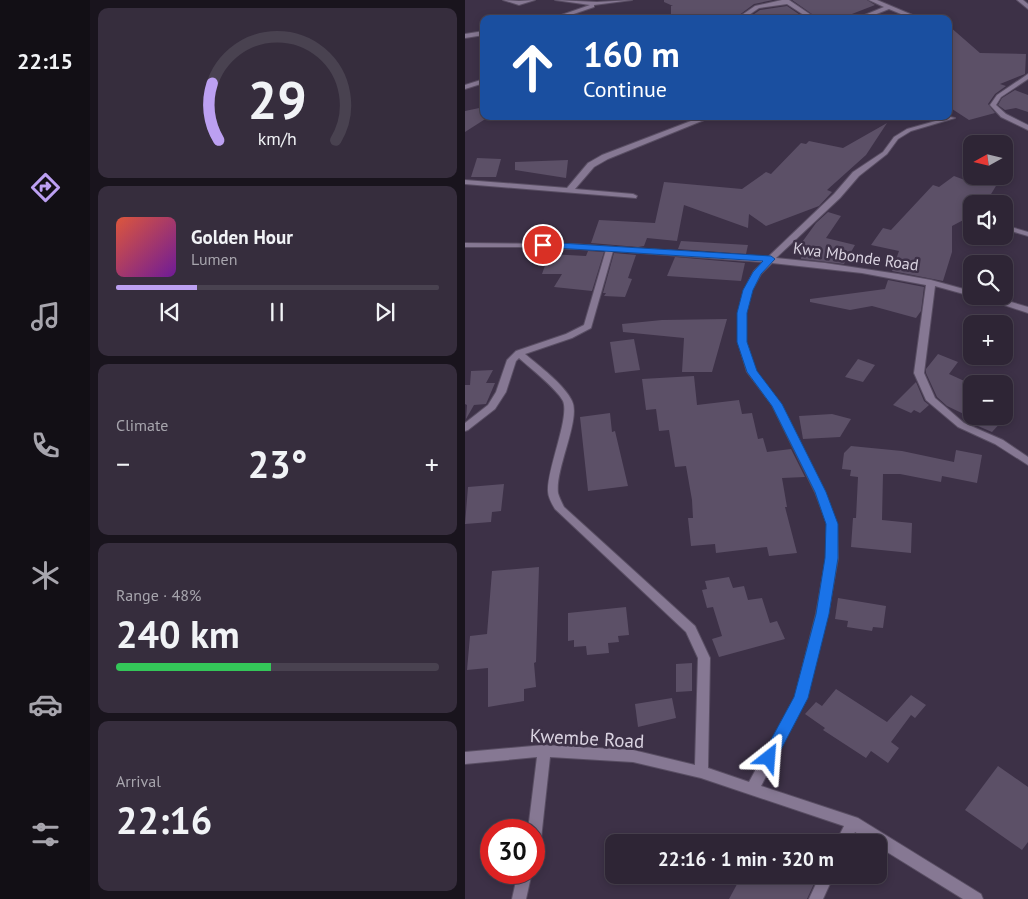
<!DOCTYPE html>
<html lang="en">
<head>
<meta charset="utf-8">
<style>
  body { margin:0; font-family:"PT Sans",sans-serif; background:#362d3d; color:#f1f3f6; height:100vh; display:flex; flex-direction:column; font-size:19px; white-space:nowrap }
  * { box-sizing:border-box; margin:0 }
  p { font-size:16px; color:#a7a5ad }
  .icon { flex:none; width:28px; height:28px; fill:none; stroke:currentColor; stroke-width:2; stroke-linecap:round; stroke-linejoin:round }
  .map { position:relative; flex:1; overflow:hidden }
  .panel { display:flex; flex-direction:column; gap:8px; padding:8px; background:#19141d; width:375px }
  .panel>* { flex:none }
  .guide { position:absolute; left:15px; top:15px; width:472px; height:105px; border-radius:10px; box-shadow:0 2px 8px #0003,0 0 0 1px #494250; background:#1a4fa0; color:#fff; overflow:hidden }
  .needle { width:32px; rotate:262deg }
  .controls { position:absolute; left:498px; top:135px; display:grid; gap:10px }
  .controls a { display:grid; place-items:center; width:50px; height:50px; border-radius:10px; background:#2e2535; box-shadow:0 2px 8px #0003,0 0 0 1px #494250; font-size:25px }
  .speed { position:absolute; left:15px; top:819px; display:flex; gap:10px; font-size:25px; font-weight:700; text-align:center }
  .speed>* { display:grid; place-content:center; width:65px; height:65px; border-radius:50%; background:#2e2535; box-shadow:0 2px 8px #0003,0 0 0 1px #494250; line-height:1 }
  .speed .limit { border:8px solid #d22; background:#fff; color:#111 }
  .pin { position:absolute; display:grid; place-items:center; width:42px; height:42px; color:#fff; margin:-21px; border:2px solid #fff; border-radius:50%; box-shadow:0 1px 5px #0007 }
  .me { position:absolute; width:55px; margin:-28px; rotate:28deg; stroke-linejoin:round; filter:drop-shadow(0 0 4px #0008) }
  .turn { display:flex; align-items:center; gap:18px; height:105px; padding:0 20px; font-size:22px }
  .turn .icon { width:65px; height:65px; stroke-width:2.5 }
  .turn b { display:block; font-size:35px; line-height:42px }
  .big { font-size:38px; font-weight:800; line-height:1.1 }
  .panel .card { flex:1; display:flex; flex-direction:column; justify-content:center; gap:8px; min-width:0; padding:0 18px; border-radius:10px; background:#362d3d }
  .panel .dial { align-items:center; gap:0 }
  .dial svg { height:130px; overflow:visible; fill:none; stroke:#494250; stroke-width:7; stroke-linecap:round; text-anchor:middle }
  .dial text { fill:#f1f3f6; stroke:none }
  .song { display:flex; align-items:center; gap:15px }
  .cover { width:60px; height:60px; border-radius:8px; background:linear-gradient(135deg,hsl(10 70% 55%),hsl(280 70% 35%)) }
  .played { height:5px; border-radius:2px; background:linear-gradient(90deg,#bca0f2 25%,#494250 25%) }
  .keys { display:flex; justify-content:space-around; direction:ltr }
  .heat { display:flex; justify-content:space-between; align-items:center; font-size:28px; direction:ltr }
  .charge { height:8px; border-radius:4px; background:linear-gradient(90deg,#34c759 48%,#494250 0) }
  .trip { position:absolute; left:140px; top:834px; width:282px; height:50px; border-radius:10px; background:#2e2535; box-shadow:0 2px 8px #0003,0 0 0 1px #494250; font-weight:800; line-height:50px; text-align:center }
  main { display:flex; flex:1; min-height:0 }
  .tabs { display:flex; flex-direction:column; width:90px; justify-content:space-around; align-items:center; background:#120f15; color:#a7a5ad }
  .tabs .icon { width:35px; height:35px }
  .tabs .current { color:#bca0f2 }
  .tabs b { font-size:22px; color:#f1f3f6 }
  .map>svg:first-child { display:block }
  .building { fill:#5c5067 }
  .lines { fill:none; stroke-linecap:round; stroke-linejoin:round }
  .minor-casing { stroke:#594e63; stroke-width:2 }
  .minor { fill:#867893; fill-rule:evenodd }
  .route { fill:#1a73e8; stroke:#114b97 }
  .labels { text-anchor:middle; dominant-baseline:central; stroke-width:5; stroke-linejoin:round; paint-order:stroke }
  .street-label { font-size:16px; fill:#dad3e1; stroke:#3d3147 }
  .near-street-label { font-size:19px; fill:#dad3e1; stroke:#3d3147 }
</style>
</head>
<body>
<main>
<nav class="tabs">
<b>22:15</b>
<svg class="icon current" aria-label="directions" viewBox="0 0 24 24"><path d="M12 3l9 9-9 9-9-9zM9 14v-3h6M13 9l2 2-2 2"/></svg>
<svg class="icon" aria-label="music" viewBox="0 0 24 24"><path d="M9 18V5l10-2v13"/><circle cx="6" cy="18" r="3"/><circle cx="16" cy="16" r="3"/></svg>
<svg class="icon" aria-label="phone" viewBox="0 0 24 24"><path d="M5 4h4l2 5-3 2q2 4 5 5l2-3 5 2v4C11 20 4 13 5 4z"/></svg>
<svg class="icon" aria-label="climate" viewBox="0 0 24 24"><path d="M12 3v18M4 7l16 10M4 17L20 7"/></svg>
<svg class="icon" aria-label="car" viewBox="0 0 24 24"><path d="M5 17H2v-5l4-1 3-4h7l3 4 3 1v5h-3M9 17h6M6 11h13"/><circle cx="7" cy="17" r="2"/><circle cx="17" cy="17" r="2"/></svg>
<svg class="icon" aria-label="filters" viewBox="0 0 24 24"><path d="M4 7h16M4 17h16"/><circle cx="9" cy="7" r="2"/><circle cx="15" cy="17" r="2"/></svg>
</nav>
<section class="panel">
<div class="card dial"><svg viewBox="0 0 100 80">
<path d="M14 69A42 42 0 1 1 86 69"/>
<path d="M14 69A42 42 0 0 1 10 34" stroke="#bca0f2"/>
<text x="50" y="56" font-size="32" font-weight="700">29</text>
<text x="50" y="72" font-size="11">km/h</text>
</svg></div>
<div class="card">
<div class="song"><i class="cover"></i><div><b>Golden Hour</b><p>Lumen</p></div></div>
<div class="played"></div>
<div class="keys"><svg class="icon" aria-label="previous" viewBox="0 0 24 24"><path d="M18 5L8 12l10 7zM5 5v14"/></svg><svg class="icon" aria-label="pause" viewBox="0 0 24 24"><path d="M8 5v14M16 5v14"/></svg><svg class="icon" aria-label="next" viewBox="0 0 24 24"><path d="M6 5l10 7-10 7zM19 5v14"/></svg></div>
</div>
<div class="card"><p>Climate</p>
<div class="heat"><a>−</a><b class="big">23°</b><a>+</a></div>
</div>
<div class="card"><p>Range · 48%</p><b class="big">240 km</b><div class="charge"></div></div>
<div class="card"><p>Arrival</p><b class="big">22:16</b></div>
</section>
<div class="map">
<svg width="563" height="899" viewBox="0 0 563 899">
  <rect width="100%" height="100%" fill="#3d3147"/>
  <g class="building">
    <path d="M199,0H308L289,4L269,19H206V6H208L199,2Z"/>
    <path d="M327,0H402L410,5L374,19H354Z"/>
    <path d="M322,6L341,19H282L295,10Z"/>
    <path d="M484,26L515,53L561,54L560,74L535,84L541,86L530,94L523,104L530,113L504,120L484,107Z"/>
    <path d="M550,90L563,95V112L551,108L540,110L533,105L537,98Z"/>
    <path d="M19,107V116H25L0,132V111Z"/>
    <path d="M422,123L401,155L362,190L367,192L354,206L301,226L284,214L283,228L219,205L212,241L182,238L179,246L173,247L126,243L134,220L190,223L199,182L277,189L301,172L306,174L336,143L341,144L344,141L378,148Z"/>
    <path d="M12,158L36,159L31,177H6Z"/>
    <path d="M103,160L101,178L50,170V162Z"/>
    <path d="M489,176L505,182L537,176L520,204H506V216L487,226V252L478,281L427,271L434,251L406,245L418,228L426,230L468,185L474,187Z"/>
    <path d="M363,212L376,216L361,238L390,245L379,264L336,259L338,245H335L351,223Z"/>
    <path d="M216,241L283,245L281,254L213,249Z"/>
    <path d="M123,251L139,252L127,291L89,287L97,274H77L84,254L121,256Z"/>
    <path d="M149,253L171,255L163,278L167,279L160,297L139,296L141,293H138Z"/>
    <path d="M210,257L280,263L276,281L202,276Z"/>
    <path d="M423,280L459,287L456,311L451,318L407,306L385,310L345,302V299L420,289Z"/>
    <path d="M262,319L247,372H217L219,338L158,332L157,324L197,320Z"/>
    <path d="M169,339L175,370L150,373L145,342Z"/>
    <path d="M473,354L493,362L484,374L506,384V416H530L538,420L527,432L499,420L503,416L482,406L472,397L461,373V369Z"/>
    <path d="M393,359L410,365L398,382L380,377Z"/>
    <path d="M28,370L21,383H30L21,404L9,405L1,419L2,405L0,404V385H5L6,371Z"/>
    <path d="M229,376L232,405L274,400L277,414L287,413L293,439L298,438L302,452L326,449L340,477L317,478L322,507H320L332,553L304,556L302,547L251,553L250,544L226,546L223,518H228L227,500L221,466L210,467L204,430L194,431L191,409L181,410L177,379Z"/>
    <path d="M451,382L459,401L464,405L455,413L449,410L446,413L428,405Z"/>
    <path d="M145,413L147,432L150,431L163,486L123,491L115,417Z"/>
    <path d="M367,414L386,419L375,437L338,439L334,416Z"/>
    <path d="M386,446L437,451L489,462L491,450L517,455L512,483L477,476L476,482L435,474H418L417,520L447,523L446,553L386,547L388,518H391L393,477L385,476L386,470L377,469L379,453Z"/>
    <path d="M39,484L36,511L27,512L26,522L0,524L3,487Z"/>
    <path d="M74,567L71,662L69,663L71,687L59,689V701L23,707V668L2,670L5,636L22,634L27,571Z"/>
    <path d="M264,577L268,588L279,586L283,600L297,598L305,623L312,621L320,639L254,657L247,639L257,636L248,607L242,608L237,590L242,589L240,581Z"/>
    <path d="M373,598L421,606L418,628L408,627L407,631L382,627L383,621L370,619Z"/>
    <path d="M161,607L164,635L153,636L154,642L143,643L144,653L122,655L121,646L109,647V640L103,641V613Z"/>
    <path d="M227,663V691L211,692V664Z"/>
    <path d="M371,689L422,722L446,695L461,705L450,718L446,715L426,742L434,748L423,763L406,751L401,758L358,730L360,728L340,714L351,702L357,706Z"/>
    <path d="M207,698L211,718L173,727L170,704Z"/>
    <path d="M533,766L563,787V842L557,850L500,810Z"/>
    <path d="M277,875H353L342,899H264Z"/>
  </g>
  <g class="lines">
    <defs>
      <g id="minor">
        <path d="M38,0L54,1L70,0L54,5Z"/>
        <path d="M90,0L132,2L167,0L129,5V7L94,19H85L125,5Z"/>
        <path d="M317,0H324L352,19H345L322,4L294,8L278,19H271L290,6Z"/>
        <path d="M404,0H412L457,19H448L424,9L399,19H390L419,7Z"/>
        <path d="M552,0H558L563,4V9Z"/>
        <path d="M19,31V35L0,38V34Z"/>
        <path d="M563,74V79L536,97L531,105L541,114L563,125V130L536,117L525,105L532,95Z"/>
        <path d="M19,79V83L0,89V85Z"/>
        <path d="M239,116H249L143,159L129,167L110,189L168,194L172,196L171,198L0,184V180L102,188L123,163L137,155Z"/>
        <path d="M485,117L490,118L446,131L433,139L422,154L394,176L375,198L311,258L360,263L433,274L466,280L506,291V296L470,286L459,373L470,398L499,423L538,440L563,457V465L530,444L493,427L461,400L449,373L461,285L397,273L307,263L296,274L287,290L281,313V342L291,372L316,404L360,492L372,524L373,558L363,614L342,698L296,786L393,818L516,894L518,899H498L414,847V842H407L390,832L385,842H371L379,826L236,778L168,762L85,757L76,839L74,844L69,845V830H63L72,757L0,764V752L79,745L168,750L230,765L233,658L221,632L90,509C87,504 83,497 83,491C82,469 105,417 98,401C92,389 65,368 54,358L51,361L41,392L30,409L3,430L0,431V423L23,405L31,392L42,360L51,351L101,334L119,325L141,250L53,247H0V243L106,244L303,257L369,194L388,172L418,152L429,137L442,129ZM148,251L298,262L289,271L279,290L273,313V342L282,372L307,405L350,492L362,524L361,558L351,614L330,697L284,782L243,768L245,658L230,626L99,507C97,503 94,497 93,493C90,469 116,419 107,401C99,384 74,366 60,354L107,338L126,328Z"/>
        <path d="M539,225L563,232V236L539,229Z"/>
        <path d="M512,296H526L563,307V313Z"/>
        <path d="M53,872H67L61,899H47Z"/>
        <path d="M355,875H369L358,899H344Z"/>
      </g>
    </defs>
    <use href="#minor" class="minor-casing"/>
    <use href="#minor" class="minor"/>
  </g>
  <path class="route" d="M78,242L306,256L310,259L296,274L288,290L282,313V342L292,371L317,404L361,492L373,524V558L364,614L343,698L309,763L304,765L298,763L296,758L329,697L351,614L360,558L361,524L350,492L307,406L282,372L272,342V313L278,290L288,272L298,261L75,247L73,245Z"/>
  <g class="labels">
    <g class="street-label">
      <text transform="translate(391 256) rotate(8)">Kwa Mbonde Road</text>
    </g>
    <g class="near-street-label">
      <text transform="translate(122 738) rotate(3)">Kwembe Road</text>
    </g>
  </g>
</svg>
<div class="controls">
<a><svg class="needle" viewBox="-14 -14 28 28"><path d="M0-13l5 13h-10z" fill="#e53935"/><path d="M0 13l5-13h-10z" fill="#a7a5ad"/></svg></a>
<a><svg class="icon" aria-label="sound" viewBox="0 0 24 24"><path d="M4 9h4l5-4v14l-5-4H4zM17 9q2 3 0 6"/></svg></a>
<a><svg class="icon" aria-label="search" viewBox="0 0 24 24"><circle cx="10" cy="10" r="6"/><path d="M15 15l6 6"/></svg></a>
<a>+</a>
<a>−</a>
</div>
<div class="speed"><div class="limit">30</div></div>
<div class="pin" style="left:78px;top:245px;background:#d93025"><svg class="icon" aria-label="arrive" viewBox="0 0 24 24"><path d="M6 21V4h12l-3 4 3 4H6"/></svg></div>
<svg class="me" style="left:304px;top:758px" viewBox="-20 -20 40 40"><path d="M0-17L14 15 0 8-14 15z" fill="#1a73e8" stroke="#fff" stroke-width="4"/></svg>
<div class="trip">22:16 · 1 min · 320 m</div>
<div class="guide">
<div class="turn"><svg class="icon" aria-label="ahead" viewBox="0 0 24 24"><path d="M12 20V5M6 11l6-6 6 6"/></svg><div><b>160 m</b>Continue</div></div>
</div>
</div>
</main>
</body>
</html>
